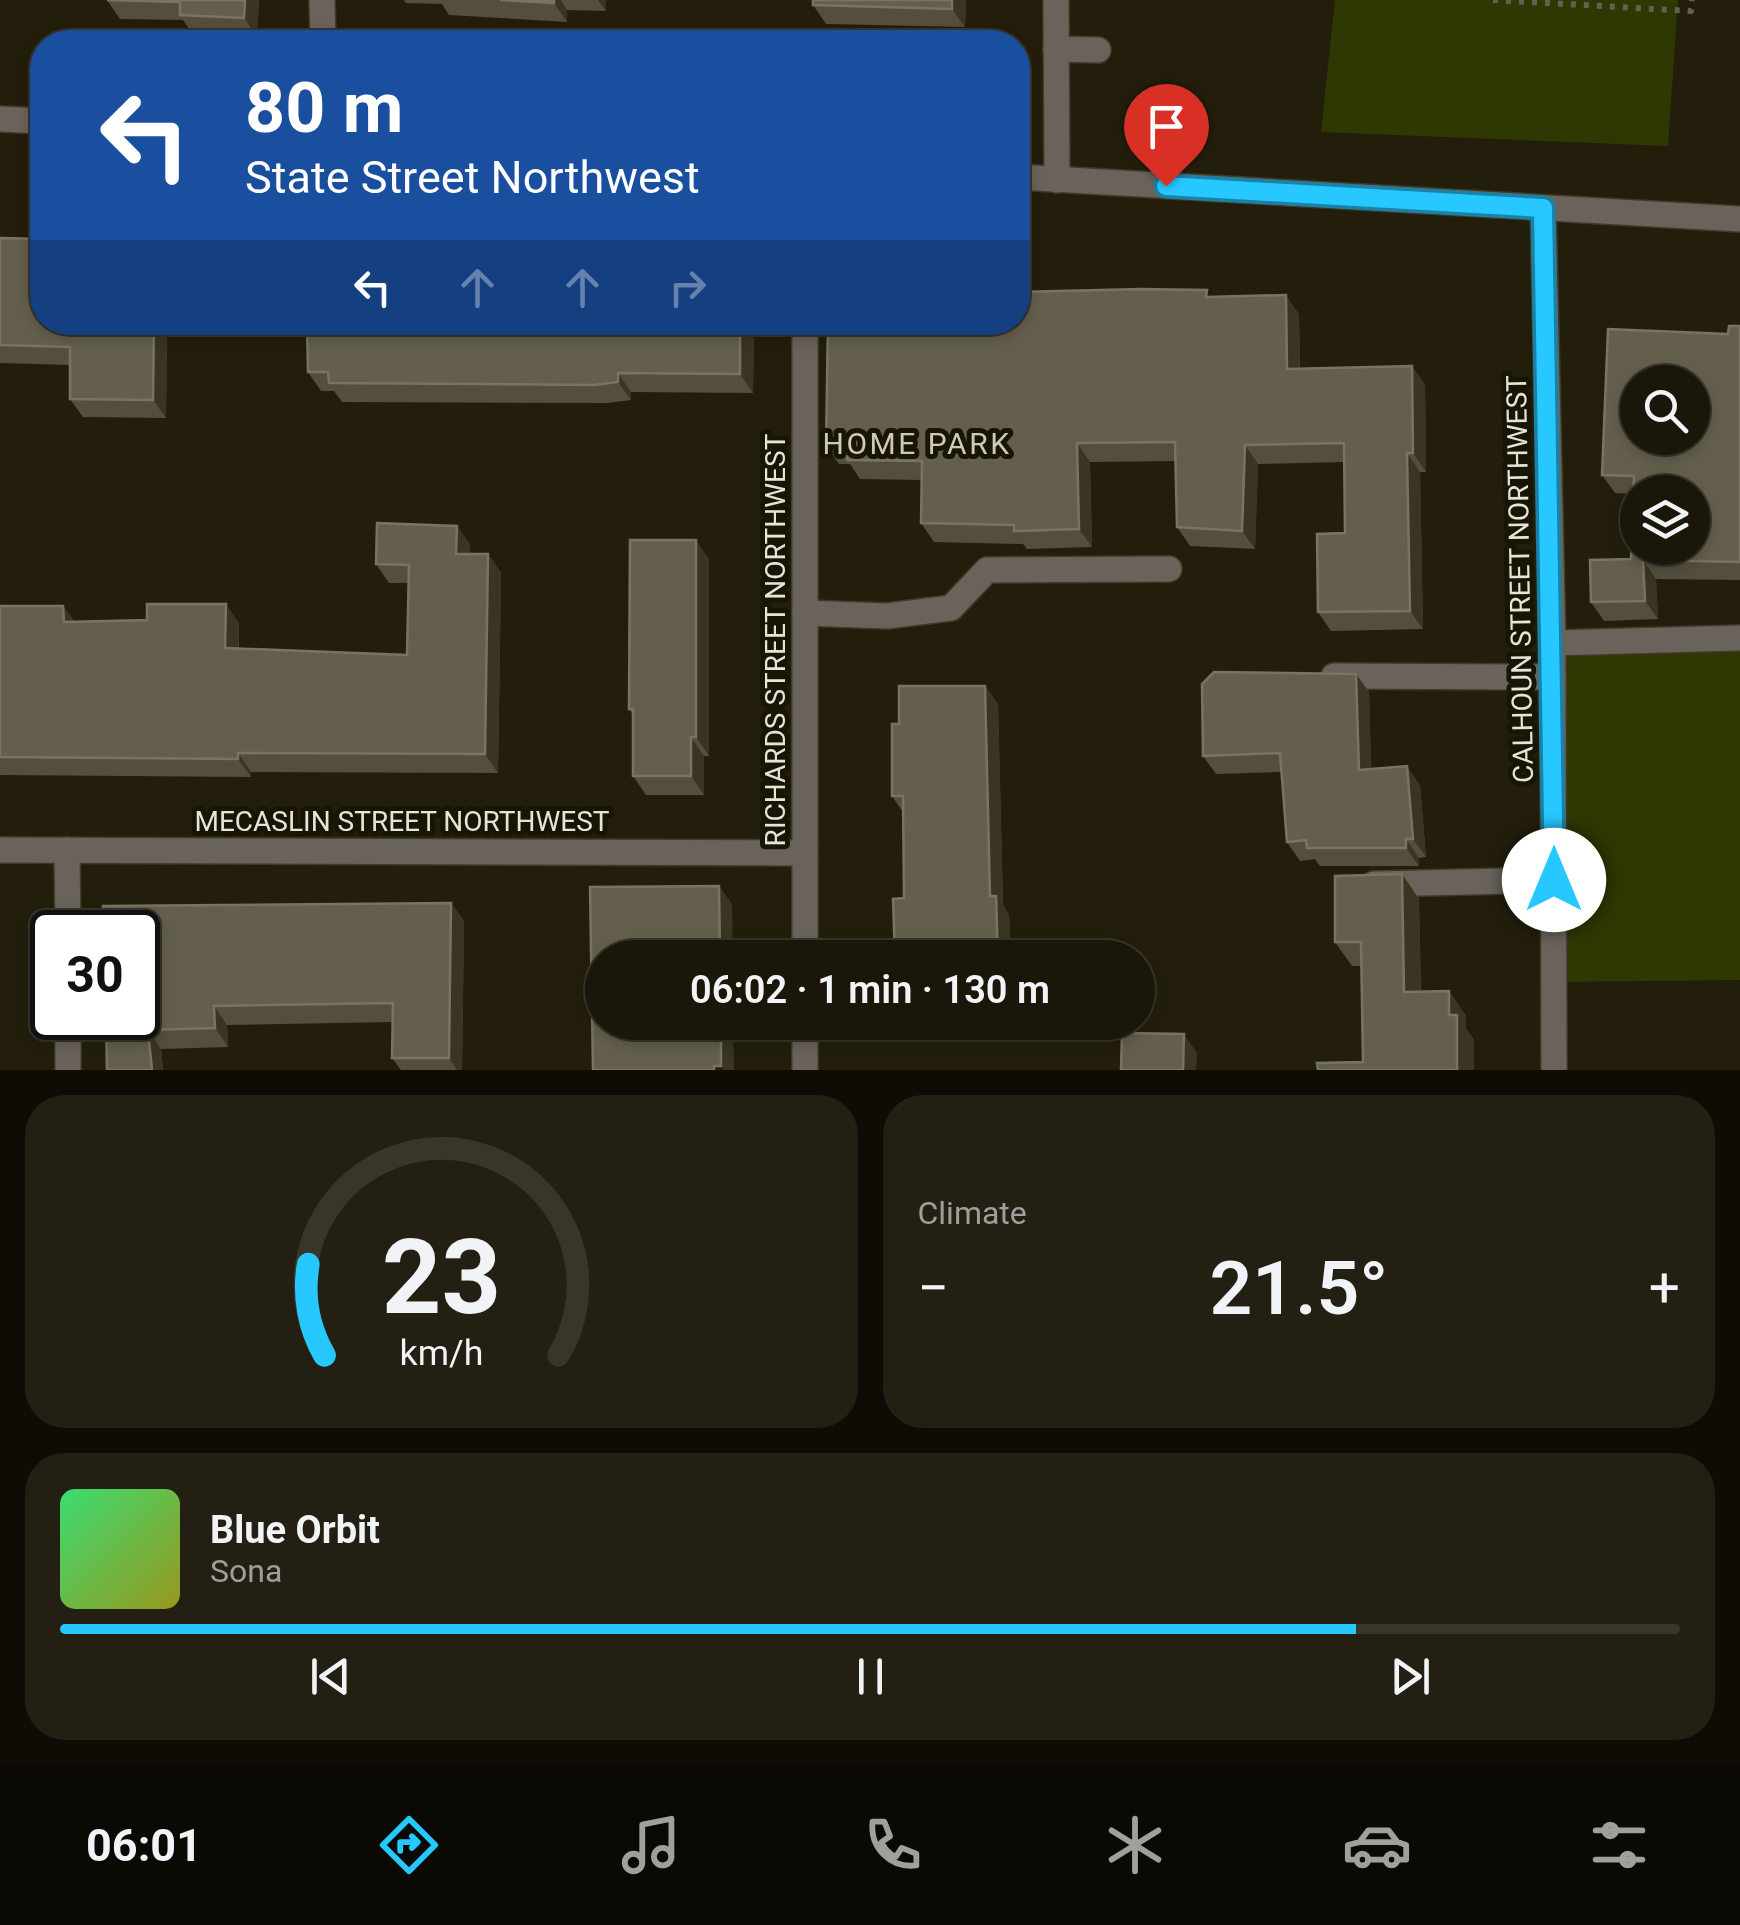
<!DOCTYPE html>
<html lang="en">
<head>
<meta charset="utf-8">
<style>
  body { margin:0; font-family:Roboto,sans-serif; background:#231f12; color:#f1f3f6; height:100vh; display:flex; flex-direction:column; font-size:38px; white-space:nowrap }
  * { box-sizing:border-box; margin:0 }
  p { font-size:32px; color:#9f9f9c }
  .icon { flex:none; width:55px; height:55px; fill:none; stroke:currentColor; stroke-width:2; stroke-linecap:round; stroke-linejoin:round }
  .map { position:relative; height:1070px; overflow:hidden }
  .sheet { display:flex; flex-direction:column; gap:25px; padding:25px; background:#0e0c05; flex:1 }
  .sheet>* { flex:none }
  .banner { position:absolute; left:30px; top:30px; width:1000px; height:305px; border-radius:40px; box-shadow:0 5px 15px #0003,0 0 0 2px #38352a; background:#1a4fa0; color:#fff; overflow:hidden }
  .tools { position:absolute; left:1620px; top:365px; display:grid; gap:20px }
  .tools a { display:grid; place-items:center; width:90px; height:90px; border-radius:50%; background:#1a1609; box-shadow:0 5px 15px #0003,0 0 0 2px #38352a; font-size:50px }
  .speed { position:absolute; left:30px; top:910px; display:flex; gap:20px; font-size:50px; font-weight:700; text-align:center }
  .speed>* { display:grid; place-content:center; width:130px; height:130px; border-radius:50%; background:#1a1609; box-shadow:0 5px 15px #0003,0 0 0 2px #38352a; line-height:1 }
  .speed .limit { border:5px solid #111; border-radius:15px; background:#fff; color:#111 }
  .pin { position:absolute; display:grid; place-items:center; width:85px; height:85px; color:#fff; margin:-102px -42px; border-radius:50% 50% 50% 0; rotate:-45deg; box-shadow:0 0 10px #0007 }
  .pin .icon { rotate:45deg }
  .me { position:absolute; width:110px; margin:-55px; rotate:0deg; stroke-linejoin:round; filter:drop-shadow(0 0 8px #0008) }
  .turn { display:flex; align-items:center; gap:35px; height:210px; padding:0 50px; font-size:45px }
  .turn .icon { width:130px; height:130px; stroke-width:2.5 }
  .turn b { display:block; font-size:70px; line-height:85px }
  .lanes { display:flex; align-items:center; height:95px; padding:0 50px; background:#0003; justify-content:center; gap:50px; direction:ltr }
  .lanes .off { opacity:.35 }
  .big { font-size:75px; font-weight:600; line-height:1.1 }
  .sheet .card { flex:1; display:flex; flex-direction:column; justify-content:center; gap:15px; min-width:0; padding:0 35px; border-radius:40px; background:#231f12 }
  .sheet .dial { align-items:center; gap:0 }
  .dial svg { height:260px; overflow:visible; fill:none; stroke:#38352a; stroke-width:7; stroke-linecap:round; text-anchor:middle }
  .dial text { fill:#f1f3f6; stroke:none }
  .song { display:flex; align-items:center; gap:30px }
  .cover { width:120px; height:120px; border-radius:15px; background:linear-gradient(135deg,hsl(140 70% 55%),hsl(60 70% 35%)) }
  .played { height:10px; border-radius:5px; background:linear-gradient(90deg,#27c8ff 80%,#38352a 80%) }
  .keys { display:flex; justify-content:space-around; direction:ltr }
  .heat { display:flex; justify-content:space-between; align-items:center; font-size:55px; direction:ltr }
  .sheet .tiles { flex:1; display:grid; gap:25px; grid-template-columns:1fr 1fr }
  .card:last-child { grid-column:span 2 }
  .trip { position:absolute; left:585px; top:940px; width:570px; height:100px; border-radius:50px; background:#1a1609; box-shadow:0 5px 15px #0003,0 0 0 2px #38352a; font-weight:600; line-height:100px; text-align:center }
  .tab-bar { display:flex; height:160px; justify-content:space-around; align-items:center; background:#0a0904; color:#9f9f9c }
  .tab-bar .icon { width:70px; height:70px }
  .tab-bar .current { color:#27c8ff }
  .tab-bar b { font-size:45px; color:#f1f3f6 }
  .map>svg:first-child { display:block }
  .green { fill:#2f3703 }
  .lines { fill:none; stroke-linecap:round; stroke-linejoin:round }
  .minor-casing { stroke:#3e3a28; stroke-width:28 }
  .path { stroke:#656151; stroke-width:6; stroke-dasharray:5 8; stroke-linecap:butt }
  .minor { stroke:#69635b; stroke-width:25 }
  .wall { fill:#544f3d }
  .shaded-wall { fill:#3a3522 }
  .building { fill:#645f4d; stroke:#787463; stroke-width:2.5; fill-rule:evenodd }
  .route-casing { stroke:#1982a6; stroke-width:25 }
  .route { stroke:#27c8ff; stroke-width:18 }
  .labels { text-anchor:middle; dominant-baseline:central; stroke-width:10; stroke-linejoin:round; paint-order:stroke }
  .street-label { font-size:28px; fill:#e6e3d7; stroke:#191504 }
  .neighbourhood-label { font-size:30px; letter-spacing:2.5px; fill:#cec9b2; stroke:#191504 }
</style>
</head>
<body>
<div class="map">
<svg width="1740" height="1070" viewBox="0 0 1740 1070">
  <rect width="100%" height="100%" fill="#231e0c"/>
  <g class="green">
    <path d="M1335,0H1678L1668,146L1321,132Z"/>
    <path d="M1740,638V980L1554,982L1553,643Z"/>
  </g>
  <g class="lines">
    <defs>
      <g id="minor">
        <path d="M322,0L323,42"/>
        <path d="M1056,0L1057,180"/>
        <path d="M1056,49L1098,50"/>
        <path d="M0,119L42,121"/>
        <path d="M1018,177L1740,219"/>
        <path d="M1543,208L1553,643L1554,1070"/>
        <path d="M805,322V958"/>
        <path d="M805,613L887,616L951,608L987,570L1169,569"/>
        <path d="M1553,643L1740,638"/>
        <path d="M1334,676L1553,677"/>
        <path d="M0,850L805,853"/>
        <path d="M67,850L68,932"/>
        <path d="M1374,884L1554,880"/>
        <path d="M68,1018V1070"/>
        <path d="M805,1022V1070"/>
      </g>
    </defs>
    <use href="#minor" class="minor-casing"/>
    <path class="path" d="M1493,0L1691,11L1692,0"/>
    <use href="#minor" class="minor"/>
  </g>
  <g class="wall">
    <path d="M107,0H259L257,37L192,33L183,20L120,19Z"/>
    <path d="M404,0H606V11L567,10V22L449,15L442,4L406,3Z"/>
    <path d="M813,0H966L965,27L826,24L813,5Z"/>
    <path d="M0,238L42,322H167L166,418L83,417L70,399V365L0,363Z"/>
    <path d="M1211,297L1299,314L1300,368L1412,366L1425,385L1426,472H1420L1423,629L1331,631L1318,612L1345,533L1344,462L1258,464L1255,549L1190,546L1177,527L1175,461L1090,462L1092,547L1027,549L1023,544L934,542L921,523V480L860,479L850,464H839L826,446Z"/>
    <path d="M307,322H754L753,393L631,392V400L607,403L342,402L334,391H321L308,372Z"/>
    <path d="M1740,326V580L1656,579L1658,619L1604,621L1591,602L1631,559L1634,494L1615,493L1602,475L1728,334Z"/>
    <path d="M470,544V554H488L501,573L498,773L251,772V777L0,775V606H63L74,621L239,623V649L407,655L408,583H389L376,564Z"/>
    <path d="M709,559V756H704V795H646L633,776V715L629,709Z"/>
    <path d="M1356,674L1369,692L1371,769L1420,785L1426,857L1419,858V866H1320L1315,859L1300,861L1287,842L1282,772L1216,774L1203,756Z"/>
    <path d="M985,686L998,704L1003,905L1009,915L1011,958H895L904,898L903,812L892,796L899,724Z"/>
    <path d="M1402,874L1419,899L1421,992L1449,991L1466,1016V1029L1474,1040V1070H1318L1363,1062L1361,966H1352L1335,942Z"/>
    <path d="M451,903L464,921L462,1070H401L392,1058L393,1022L227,1025L228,1047L161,1049L163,1070H107L106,1018Z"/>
  </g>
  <g class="shaded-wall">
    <path d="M245,0H259L257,37L244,18Z"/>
    <path d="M554,0H561L567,10V22L554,3Z"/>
    <path d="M598,0H606V11Z"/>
    <path d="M952,0H966L965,27L952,9Z"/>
    <path d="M1286,295L1299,314L1300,387L1287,369Z"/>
    <path d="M154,322H167L166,418L153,400Z"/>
    <path d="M740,322H754L753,393L740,374Z"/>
    <path d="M1412,366L1425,385L1426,472L1413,453Z"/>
    <path d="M618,373L631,392V400L618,382Z"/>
    <path d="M1077,443L1090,462L1092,547L1079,529Z"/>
    <path d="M1245,445L1258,464L1255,549L1242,531Z"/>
    <path d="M1407,453L1420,472L1423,629L1410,611Z"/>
    <path d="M457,526L470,544L469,573L456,554Z"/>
    <path d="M696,540L709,559V756L696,737Z"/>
    <path d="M488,554L501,573L498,773L485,754Z"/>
    <path d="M1643,560L1656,579L1658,619L1645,601Z"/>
    <path d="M226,604L239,623L238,667L225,648Z"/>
    <path d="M63,606L76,624L64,622Z"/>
    <path d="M1356,674L1369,692L1372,788L1359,770Z"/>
    <path d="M985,686L998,704L1003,905L1009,915L1011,958H998L990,896Z"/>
    <path d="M691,737L704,756V795L691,776Z"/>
    <path d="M238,753L251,772V777L238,759Z"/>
    <path d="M1407,766L1420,785L1426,857L1413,839Z"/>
    <path d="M1406,839L1419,858V866L1406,848Z"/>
    <path d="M1402,874L1419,899L1421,1017L1404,992Z"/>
    <path d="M719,886L732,904L733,958H720Z"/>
    <path d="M451,903L464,921L462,1070H457L449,1058Z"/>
    <path d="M1449,991L1466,1016V1029L1474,1040V1070H1457L1449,1015Z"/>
    <path d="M214,1006L227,1025L228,1047L215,1028Z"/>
    <path d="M721,1022H733L734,1070H724L721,1066Z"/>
    <path d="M148,1030L161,1049L163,1070H152Z"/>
    <path d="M1184,1034L1197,1053L1196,1070H1183Z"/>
  </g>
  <g class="building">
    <path d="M107,0H245L244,18L180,15V2Z"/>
    <path d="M500,0H554V3Z"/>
    <path d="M813,0H952V9L813,5Z"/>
    <path d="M0,238L42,239V322H154L153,400L70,399V347L0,345Z"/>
    <path d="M1141,289L1207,290L1206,297L1286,295L1287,369L1412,366L1413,453H1407L1410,611L1318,612L1317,534L1345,533L1344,443L1245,445L1242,531L1177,527L1175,442L1077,443L1079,529L1014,531V525L921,523L922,461L847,460V446H826L828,322H1018V292Z"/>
    <path d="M307,322H740V374L618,373V382L594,385L329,383L328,372H308Z"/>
    <path d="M1729,326H1740V562L1643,560L1645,601L1591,602L1590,560L1631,559L1634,476L1602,475L1608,329L1728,334ZM1638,382H1692V438H1638ZM1638,492H1692V548H1638Z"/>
    <path d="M377,523L457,526L456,554H488L485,754L238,753V759L0,757V606H63L64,622L147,620V604H226L225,648L407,655L409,565L376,564Z"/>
    <path d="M630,540H696V737H691V776H633V709H629Z"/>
    <path d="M1214,672L1356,674L1359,770L1407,766L1413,839H1406V848H1307L1306,840L1287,842L1280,753L1203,756L1202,684Z"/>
    <path d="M899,686H985L990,896H996L998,958H895L893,899L904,898L903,796H892V724H899Z"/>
    <path d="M1402,874L1404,992L1449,991V1015H1457V1070H1318L1317,1063L1363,1062L1361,942H1335V876Z"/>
    <path d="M719,886L720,958H602V1022H721V1066H714V1070H593L590,887Z"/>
    <path d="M451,903L449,1058H392L393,1003L214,1006L215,1028L148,1030L152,1070H107L106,1018H138V932H103V906Z"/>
    <path d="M1122,1033L1184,1034L1183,1070H1121Z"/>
  </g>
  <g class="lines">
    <defs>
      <path id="route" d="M1166,186L1543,208L1554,880"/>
    </defs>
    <use href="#route" class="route-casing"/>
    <use href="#route" class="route"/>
  </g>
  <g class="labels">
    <g class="street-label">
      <text transform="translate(1520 579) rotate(-91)">CALHOUN STREET NORTHWEST</text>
      <text transform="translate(775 640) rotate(-90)">RICHARDS STREET NORTHWEST</text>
      <text x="402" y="821">MECASLIN STREET NORTHWEST</text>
    </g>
    <g class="neighbourhood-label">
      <text x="917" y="443">HOME PARK</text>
    </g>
  </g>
</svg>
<div class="tools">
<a><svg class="icon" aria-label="search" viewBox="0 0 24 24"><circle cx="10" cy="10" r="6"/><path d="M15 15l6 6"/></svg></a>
<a><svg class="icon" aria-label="layers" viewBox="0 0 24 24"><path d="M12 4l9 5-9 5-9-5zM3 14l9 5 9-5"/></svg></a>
</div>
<div class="speed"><div class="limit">30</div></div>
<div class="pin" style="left:1166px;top:186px;background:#d93025"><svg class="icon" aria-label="arrive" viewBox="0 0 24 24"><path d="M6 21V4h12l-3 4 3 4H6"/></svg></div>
<svg class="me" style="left:1554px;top:880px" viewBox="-20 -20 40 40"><circle r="19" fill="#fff"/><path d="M0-13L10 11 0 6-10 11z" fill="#27c8ff"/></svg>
<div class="trip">06:02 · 1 min · 130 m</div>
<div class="banner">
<div class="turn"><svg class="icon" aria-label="left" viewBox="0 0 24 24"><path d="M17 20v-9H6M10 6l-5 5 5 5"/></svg><div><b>80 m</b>State Street Northwest</div></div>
<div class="lanes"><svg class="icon" aria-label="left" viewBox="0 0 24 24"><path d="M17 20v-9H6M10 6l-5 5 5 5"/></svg><svg class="icon off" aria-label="ahead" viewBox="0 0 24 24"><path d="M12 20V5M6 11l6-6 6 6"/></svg><svg class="icon off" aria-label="ahead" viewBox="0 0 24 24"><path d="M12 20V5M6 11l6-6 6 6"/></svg><svg class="icon off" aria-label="right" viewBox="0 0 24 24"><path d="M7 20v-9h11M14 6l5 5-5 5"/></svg></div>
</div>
</div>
<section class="sheet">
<div class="tiles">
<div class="card dial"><svg viewBox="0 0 100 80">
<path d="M14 69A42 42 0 1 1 86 69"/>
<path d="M14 69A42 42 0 0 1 9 41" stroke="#27c8ff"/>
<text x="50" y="56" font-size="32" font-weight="700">23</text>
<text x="50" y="72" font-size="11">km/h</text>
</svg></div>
<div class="card"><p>Climate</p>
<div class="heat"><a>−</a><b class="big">21.5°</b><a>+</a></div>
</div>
<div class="card">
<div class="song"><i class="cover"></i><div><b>Blue Orbit</b><p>Sona</p></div></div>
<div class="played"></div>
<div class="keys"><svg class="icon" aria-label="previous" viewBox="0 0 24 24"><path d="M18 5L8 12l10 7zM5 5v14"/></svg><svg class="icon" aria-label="pause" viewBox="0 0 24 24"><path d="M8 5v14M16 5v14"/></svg><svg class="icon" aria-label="next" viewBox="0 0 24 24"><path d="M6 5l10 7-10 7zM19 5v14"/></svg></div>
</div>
</div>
</section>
<nav class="tab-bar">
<b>06:01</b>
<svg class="icon current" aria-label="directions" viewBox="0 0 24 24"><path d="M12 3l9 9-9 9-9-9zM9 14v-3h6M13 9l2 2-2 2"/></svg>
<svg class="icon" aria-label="music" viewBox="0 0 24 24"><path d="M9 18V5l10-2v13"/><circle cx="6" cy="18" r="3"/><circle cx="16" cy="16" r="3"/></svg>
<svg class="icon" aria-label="phone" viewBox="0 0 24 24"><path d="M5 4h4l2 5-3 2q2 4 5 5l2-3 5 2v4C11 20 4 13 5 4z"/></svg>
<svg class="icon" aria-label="climate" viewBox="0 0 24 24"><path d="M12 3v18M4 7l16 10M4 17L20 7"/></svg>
<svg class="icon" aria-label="car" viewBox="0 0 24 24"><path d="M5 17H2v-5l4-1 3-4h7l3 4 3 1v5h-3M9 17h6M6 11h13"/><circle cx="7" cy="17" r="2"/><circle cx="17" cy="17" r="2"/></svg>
<svg class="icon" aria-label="filters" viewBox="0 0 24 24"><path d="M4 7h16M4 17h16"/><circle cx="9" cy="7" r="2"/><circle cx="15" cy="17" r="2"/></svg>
</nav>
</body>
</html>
